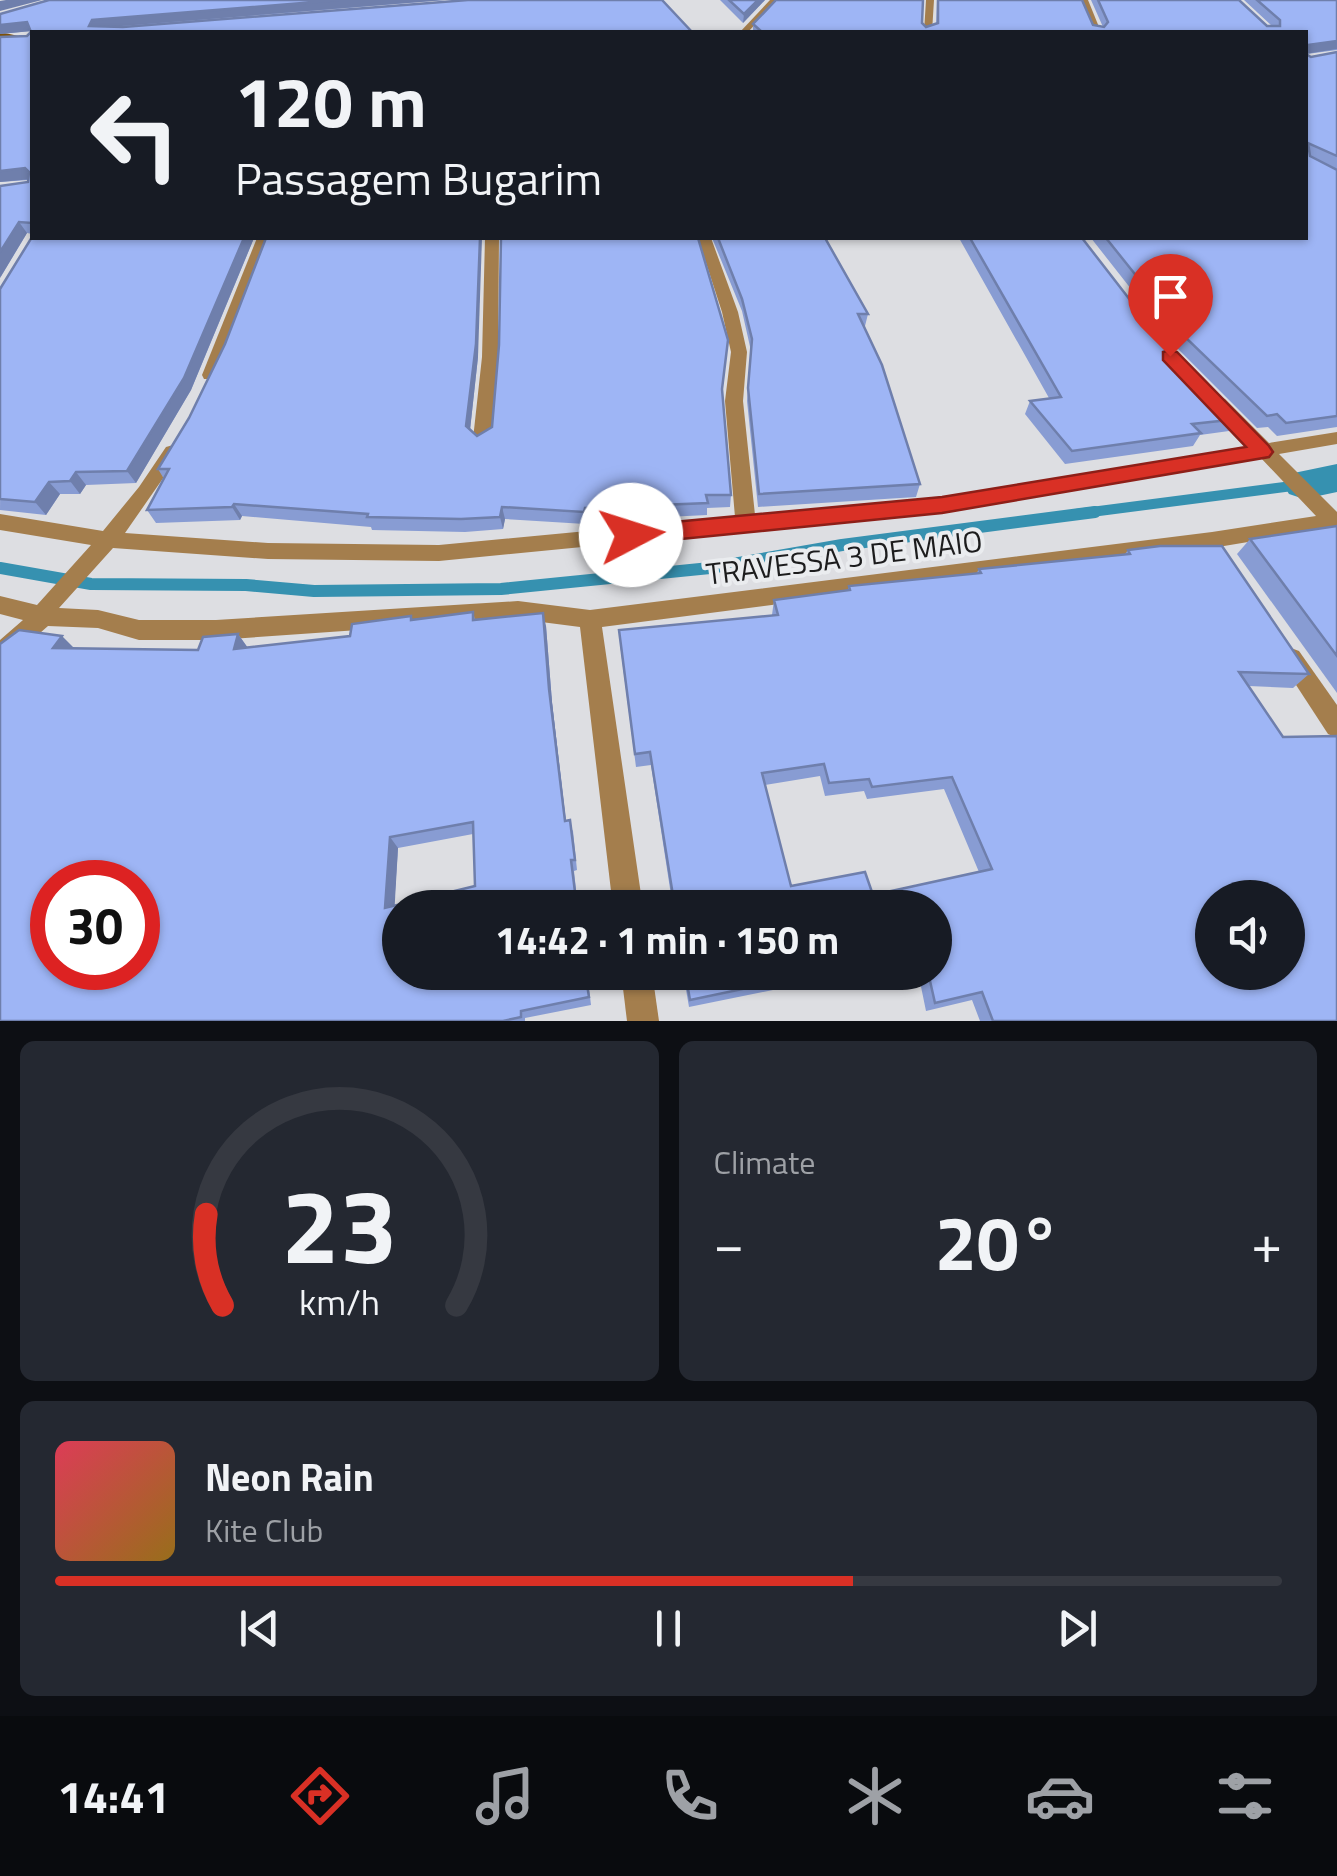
<!DOCTYPE html>
<html lang="en">
<head>
<meta charset="utf-8">
<style>
  body { margin:0; font-family:"Titillium Web",sans-serif; background:#242831; color:#f1f3f6; height:100vh; display:flex; flex-direction:column; font-size:38px; white-space:nowrap }
  * { box-sizing:border-box; margin:0 }
  p { font-size:32px; color:#9ea1a6 }
  .icon { flex:none; width:55px; height:55px; fill:none; stroke:currentColor; stroke-width:2; stroke-linecap:round; stroke-linejoin:round }
  .map { position:relative; height:1021px; overflow:hidden }
  .details { display:flex; flex-direction:column; gap:20px; padding:20px; background:#0d0f14; flex:1 }
  .details>* { flex:none }
  .guide { position:absolute; left:30px; top:30px; width:1278px; height:210px; border-radius:0px; box-shadow:0 2px 8px #0004; background:#171b24; color:#f1f3f6; overflow:hidden }
  .tools { position:absolute; left:1195px; top:880px; display:grid; gap:20px }
  .tools a { display:grid; place-items:center; width:110px; height:110px; border-radius:50%; background:#171b24; box-shadow:0 2px 8px #0004; font-size:50px }
  .speed { position:absolute; left:30px; top:860px; display:flex; gap:20px; font-size:50px; font-weight:700; text-align:center }
  .speed>* { display:grid; place-content:center; width:130px; height:130px; border-radius:50%; background:#171b24; box-shadow:0 2px 8px #0004; line-height:1 }
  .speed .limit { border:15px solid #d22; background:#fff; color:#111 }
  .pin { position:absolute; display:grid; place-items:center; width:85px; height:85px; color:#fff; margin:-102px -42px; border-radius:50% 50% 50% 0; rotate:-45deg; box-shadow:0 0 10px #0007 }
  .pin .icon { rotate:45deg }
  .me { position:absolute; width:110px; margin:-55px; rotate:85deg; stroke-linejoin:round; filter:drop-shadow(0 0 8px #0008) }
  .turn { display:flex; align-items:center; gap:35px; height:210px; padding:0 40px; font-size:45px }
  .turn .icon { width:130px; height:130px; stroke-width:2.5 }
  .turn b { display:block; font-size:70px; line-height:85px }
  .big { font-size:75px; font-weight:700; line-height:1.1 }
  .details .tile { flex:1; display:flex; flex-direction:column; justify-content:center; gap:15px; min-width:0; padding:0 35px; border-radius:15px; background:#242831 }
  .details .dial { align-items:center; gap:0 }
  .dial svg { height:260px; overflow:visible; fill:none; stroke:#363941; stroke-width:7; stroke-linecap:round; text-anchor:middle }
  .dial text { fill:#f1f3f6; stroke:none }
  .song { display:flex; align-items:center; gap:30px }
  .cover { width:120px; height:120px; border-radius:15px; background:linear-gradient(135deg,hsl(350 70% 55%),hsl(40 70% 35%)) }
  .played { height:10px; border-radius:5px; background:linear-gradient(90deg,#d93025 65%,#363941 65%) }
  .keys { display:flex; justify-content:space-around; direction:ltr }
  .heat { display:flex; justify-content:space-between; align-items:center; font-size:55px; direction:ltr }
  .details .tiles { flex:1; display:grid; gap:20px; grid-template-columns:1fr 1fr }
  .tile:last-child { grid-column:span 2 }
  .trip { position:absolute; left:382px; top:890px; width:570px; height:100px; border-radius:50px; background:#171b24; box-shadow:0 2px 8px #0004; font-weight:700; line-height:100px; text-align:center }
  .dock { display:flex; height:160px; justify-content:space-around; align-items:center; background:#090b0e; color:#9ea1a6 }
  .dock .icon { width:70px; height:70px }
  .dock .active { color:#d93025 }
  .dock b { font-size:45px; color:#f1f3f6 }
  .map>svg:first-child { display:block }
  .lines { fill:none; stroke-linecap:round; stroke-linejoin:round }
  .stream-far1 { stroke:#3691b0; stroke-width:10 }
  .stream { stroke:#3691b0; stroke-width:12 }
  .canal { fill:#3691b0; fill-rule:evenodd }
  .street { fill:#a47e4d; fill-rule:evenodd }
  .secondary { fill:#7d5108; fill-rule:evenodd }
  .wall { fill:#889cd3; fill-rule:evenodd }
  .shaded-wall { fill:#6f7fac }
  .building { fill:#9eb5f5; stroke:#6f7fac; stroke-width:2.5; fill-rule:evenodd }
  .route { fill:#d93025; stroke:#8d1f18; stroke-width:2.5 }
  .labels { text-anchor:middle; dominant-baseline:central; stroke-width:8; stroke-linejoin:round; paint-order:stroke }
  .street-label { font-size:30px; fill:#1c1c1d; stroke:#eaecef }
</style>
</head>
<body>
<div class="map">
<svg width="1337" height="1021" viewBox="0 0 1337 1021">
  <rect width="100%" height="100%" fill="#dddee2"/>
  <g class="lines">
    <path class="stream-far1" d="M1076,514L1300,485"/>
    <path class="stream" d="M0,568L91,584L246,585L314,591L501,589L710,568L842,545L1095,512"/>
    <path class="canal" d="M1337,464V492L1304,499L1289,494L1283,484L1289,474Z"/>
    <g class="street">
      <path d="M770,0H778L748,32H740Z"/>
      <path d="M926,0H934L932,32H924Z"/>
      <path d="M1080,0H1088L1101,32H1093Z"/>
      <path d="M257,238H271L218,375L216,379H204L202,375Z"/>
      <path d="M485,238H499L498,357L491,439L482,445L473,439L482,357Z"/>
      <path d="M698,238H711L738,312L747,352L743,401L755,515L941,498L1250,446L1210,403L1219,397L1225,399L1269,443L1337,432V444L1279,454L1337,512V527L1212,548L602,627L643,908H613L580,627L518,619L216,640H139L98,628L48,626L8,661L0,664V640L23,620L0,614V596L37,605L91,545L0,530V514L103,531L139,487L166,447L173,445L182,451L125,533L268,543L439,545L735,517L725,401L731,352L722,312ZM1260,457L1316,516L1212,532L590,610L518,601L216,620H139L98,610L59,608L113,548L268,559L439,561L941,512Z"/>
      <path d="M1291,648L1299,651L1337,705V738L1328,734L1283,665L1279,658L1283,651Z"/>
      <path d="M621,972H652L659,1021H627Z"/>
    </g>
    <path class="secondary" d="M0,32L28,38L24,41L0,38Z"/>
  </g>
  <g class="wall">
    <path d="M49,0H445L116,27L665,3L32,32V234L27,233L0,278L28,180L0,182V37L27,36L31,31L0,34V14Z"/>
    <path d="M720,0H765L743,23Z"/>
    <path d="M937,0H1082L1093,25L1103,27L1091,0H1239L1267,26H1272L1244,0H1337V50L1307,54L1311,57L1337,52V427L1277,436L1268,427L1257,428L1179,350L1091,238H1305V32H753V24L922,23L926,27L936,24Z"/>
    <path d="M32,237L254,238L191,390L136,483L86,485L80,494H60L46,515L0,510L2,288Z"/>
    <path d="M712,238H825L868,314L865,326H864L920,484L916,497L758,507L747,401L751,351L742,311Z"/>
    <path d="M959,238H1082L1168,349L1238,419L1229,431L1200,435L1193,446L1065,464L1025,414L1030,401L1049,398Z"/>
    <path d="M225,344L478,357L470,430L477,436L722,392L731,495L730,507L707,508V515L586,521L585,524L505,519L503,529L465,532L372,530L371,527L242,516L240,520L156,523L147,510L164,479L158,469L189,418Z"/>
    <path d="M1337,526V693L1237,554L1250,539Z"/>
    <path d="M1128,550L1309,674L1293,688L1249,686L1337,1021H980L972,1000L926,1011L918,972H935V908H673L651,765L636,767L620,644L772,615L774,600L848,590L849,586L976,574L979,569L1125,554ZM820,776L825,796L864,791L867,799L944,789L979,872L873,895L791,886L765,785Z"/>
    <path d="M473,612L475,620L546,626L552,702L566,821L573,831L577,870L574,871L578,908H400V972H587L591,1005L525,1018V1021H0L74,648L198,650L238,634L247,647L350,636L411,616L412,620ZM473,834L475,886L394,906L398,848Z"/>
    <path d="M683,972H861L689,1007Z"/>
  </g>
  <g class="shaded-wall">
    <path d="M6,0H42L0,11V1Z"/>
    <path d="M339,0H445L96,28L89,26L92,20Z"/>
    <path d="M758,0H765L743,23L744,14Z"/>
    <path d="M27,22L32,31L0,34V25Z"/>
    <path d="M1337,41V49L1305,54L1307,45Z"/>
    <path d="M25,168L32,179L0,182V171Z"/>
    <path d="M19,222L27,233L0,278V252Z"/>
    <path d="M244,238H254L191,390L136,483L127,471Z"/>
    <path d="M480,238H482L478,357L469,439L466,426Z"/>
    <path d="M76,472L86,485L80,494L70,481Z"/>
    <path d="M49,482L60,494L46,515L35,502Z"/>
    <path d="M234,504L242,516L240,520L232,507Z"/>
    <path d="M502,507L505,519L503,529L500,517Z"/>
    <path d="M543,613L546,626L552,702L567,832L565,821L549,689Z"/>
    <path d="M238,634L248,648L234,649Z"/>
    <path d="M62,636L76,650L53,648Z"/>
    <path d="M390,837L398,848L394,917L385,908Z"/>
  </g>
  <g class="building">
    <path d="M49,0H339L92,20L89,26L123,27L468,0H662L692,32H32V223L19,222L0,252V186L28,182L29,172L25,168L0,171V37L27,36L31,32L27,22L0,25V14Z"/>
    <path d="M729,0H758L744,14Z"/>
    <path d="M776,0H923L922,23L926,27L938,23V0H1082L1093,25L1104,27L1108,22L1098,0H1239L1267,26H1280V20L1257,0H1337V41L1307,45L1306,54L1311,57L1337,52V156L1308,143L1310,156L1337,170V416L1286,423L1277,414L1267,416L1186,338L1106,238H1305V32H762L753,24Z"/>
    <path d="M32,237L244,238L184,378L127,471L76,472L70,481L49,482L35,502L0,499V289Z"/>
    <path d="M266,238H480L476,344L466,426L477,436L492,427L499,345L501,238H698L728,340L722,389L731,495H706L708,503L585,508L584,512L502,507L500,517L461,519L367,517L368,514L234,504L232,507L147,510L169,469H158L189,418L225,344Z"/>
    <path d="M718,238H825L868,314H858L882,365L920,484L759,494L748,388L752,339L742,299Z"/>
    <path d="M970,238H1082L1168,349L1238,419L1192,424L1201,433L1072,451L1030,401L1061,397Z"/>
    <path d="M1337,526V656L1250,539Z"/>
    <path d="M1160,546H1222L1309,674L1239,672L1283,737L1337,736V1021H993L982,992L935,1003L928,972H935V908H675L650,752L635,754L619,630L778,615L774,600L850,590L849,586L981,573L979,569L1130,554L1128,550ZM824,764L829,783L869,779L872,787L952,777L992,869L873,895L865,872L791,886L762,773ZM1212,898H1288V972H1212Z"/>
    <path d="M473,612V620L543,613L549,689L565,821L570,820L575,860H571L577,908H400V972H585L589,997L521,1011V1017L503,1021H0V644L19,630L62,636L53,648L198,650L203,637L238,634L234,649L350,636L352,624L411,616V620ZM473,822L475,886L385,908L390,837ZM52,882H138V968H52Z"/>
    <path d="M685,972H824L690,1000Z"/>
  </g>
  <path class="route" d="M1170,350L1177,352L1269,446L1273,452L1269,457L942,513L631,544L619,535L631,526L942,497L1246,447L1163,360V352Z"/>
  <g class="labels">
    <g class="street-label">
      <text transform="translate(844 557) rotate(-7)">TRAVESSA 3 DE MAIO</text>
    </g>
  </g>
</svg>
<div class="tools">
<a><svg class="icon" aria-label="sound" viewBox="0 0 24 24"><path d="M4 9h4l5-4v14l-5-4H4zM17 9q2 3 0 6"/></svg></a>
</div>
<div class="speed"><div class="limit">30</div></div>
<div class="pin" style="left:1170px;top:356px;background:#d93025"><svg class="icon" aria-label="arrive" viewBox="0 0 24 24"><path d="M6 21V4h12l-3 4 3 4H6"/></svg></div>
<svg class="me" style="left:631px;top:535px" viewBox="-20 -20 40 40"><circle r="19" fill="#fff"/><path d="M0-13L10 11 0 6-10 11z" fill="#d93025"/></svg>
<div class="trip">14:42 · 1 min · 150 m</div>
<div class="guide">
<div class="turn"><svg class="icon" aria-label="left" viewBox="0 0 24 24"><path d="M17 20v-9H6M10 6l-5 5 5 5"/></svg><div><b>120 m</b>Passagem Bugarim</div></div>
</div>
</div>
<section class="details">
<div class="tiles">
<div class="tile dial"><svg viewBox="0 0 100 80">
<path d="M14 69A42 42 0 1 1 86 69"/>
<path d="M14 69A42 42 0 0 1 9 41" stroke="#d93025"/>
<text x="50" y="56" font-size="32" font-weight="700">23</text>
<text x="50" y="72" font-size="11">km/h</text>
</svg></div>
<div class="tile"><p>Climate</p>
<div class="heat"><a>−</a><b class="big">20°</b><a>+</a></div>
</div>
<div class="tile">
<div class="song"><i class="cover"></i><div><b>Neon Rain</b><p>Kite Club</p></div></div>
<div class="played"></div>
<div class="keys"><svg class="icon" aria-label="previous" viewBox="0 0 24 24"><path d="M18 5L8 12l10 7zM5 5v14"/></svg><svg class="icon" aria-label="pause" viewBox="0 0 24 24"><path d="M8 5v14M16 5v14"/></svg><svg class="icon" aria-label="next" viewBox="0 0 24 24"><path d="M6 5l10 7-10 7zM19 5v14"/></svg></div>
</div>
</div>
</section>
<nav class="dock">
<b>14:41</b>
<svg class="icon active" aria-label="directions" viewBox="0 0 24 24"><path d="M12 3l9 9-9 9-9-9zM9 14v-3h6M13 9l2 2-2 2"/></svg>
<svg class="icon" aria-label="music" viewBox="0 0 24 24"><path d="M9 18V5l10-2v13"/><circle cx="6" cy="18" r="3"/><circle cx="16" cy="16" r="3"/></svg>
<svg class="icon" aria-label="phone" viewBox="0 0 24 24"><path d="M5 4h4l2 5-3 2q2 4 5 5l2-3 5 2v4C11 20 4 13 5 4z"/></svg>
<svg class="icon" aria-label="climate" viewBox="0 0 24 24"><path d="M12 3v18M4 7l16 10M4 17L20 7"/></svg>
<svg class="icon" aria-label="car" viewBox="0 0 24 24"><path d="M5 17H2v-5l4-1 3-4h7l3 4 3 1v5h-3M9 17h6M6 11h13"/><circle cx="7" cy="17" r="2"/><circle cx="17" cy="17" r="2"/></svg>
<svg class="icon" aria-label="filters" viewBox="0 0 24 24"><path d="M4 7h16M4 17h16"/><circle cx="9" cy="7" r="2"/><circle cx="15" cy="17" r="2"/></svg>
</nav>
</body>
</html>
